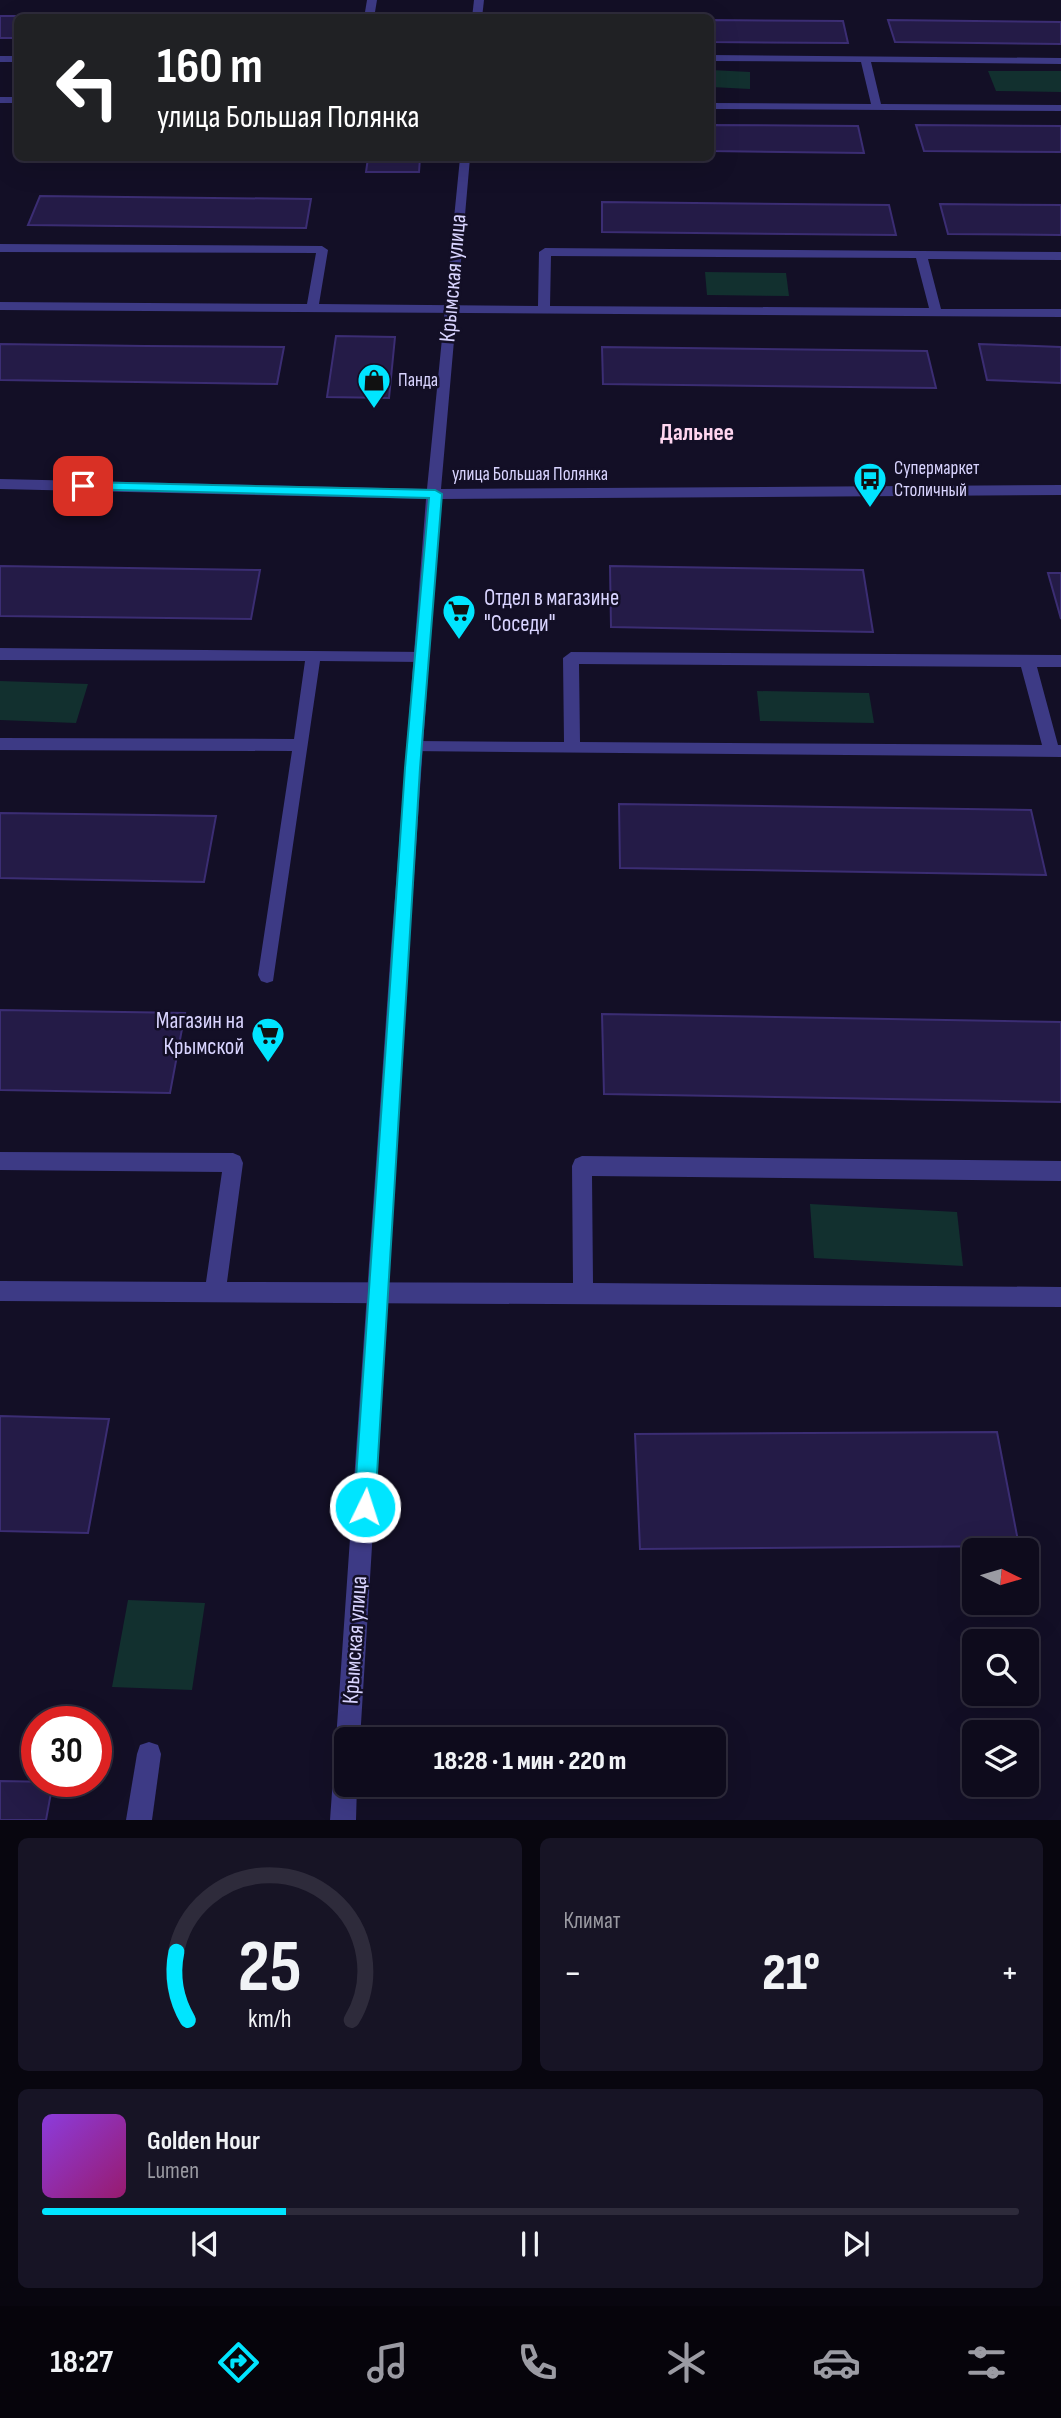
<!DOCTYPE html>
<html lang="ru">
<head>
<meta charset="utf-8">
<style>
  body { margin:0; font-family:"Sofia Sans Condensed",sans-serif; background:#171425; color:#f1f3f6; height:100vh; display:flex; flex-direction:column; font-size:26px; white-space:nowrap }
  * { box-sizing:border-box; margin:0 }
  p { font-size:23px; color:#9b9ba3 }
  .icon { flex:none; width:38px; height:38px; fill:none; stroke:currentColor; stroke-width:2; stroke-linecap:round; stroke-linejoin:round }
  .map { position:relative; height:1820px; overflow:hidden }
  .panel { display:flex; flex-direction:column; gap:18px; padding:18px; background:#08060f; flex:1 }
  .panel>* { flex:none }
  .top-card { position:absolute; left:14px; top:14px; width:700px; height:147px; border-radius:10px; box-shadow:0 7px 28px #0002,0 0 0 2px #2e2b3b; background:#202124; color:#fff; overflow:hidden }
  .needle { width:46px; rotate:95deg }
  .controls { position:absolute; left:962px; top:1538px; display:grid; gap:14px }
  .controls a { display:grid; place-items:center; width:77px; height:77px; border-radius:10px; background:#0e0b1c; box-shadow:0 7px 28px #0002,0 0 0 2px #2e2b3b; font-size:35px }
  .speed { position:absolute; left:21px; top:1706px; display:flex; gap:14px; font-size:35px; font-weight:700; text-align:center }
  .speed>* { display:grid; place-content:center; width:91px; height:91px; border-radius:50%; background:#0e0b1c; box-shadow:0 7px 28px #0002,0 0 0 2px #2e2b3b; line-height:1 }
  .speed .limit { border:10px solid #d22; background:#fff; color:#111 }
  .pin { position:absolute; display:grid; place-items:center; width:60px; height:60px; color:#fff; margin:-30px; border-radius:14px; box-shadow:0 4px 10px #0006 }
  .me { position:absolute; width:77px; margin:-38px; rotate:4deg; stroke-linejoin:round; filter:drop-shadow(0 0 5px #0008) }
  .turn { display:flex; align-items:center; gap:24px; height:147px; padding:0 28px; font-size:32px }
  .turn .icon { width:91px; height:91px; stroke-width:2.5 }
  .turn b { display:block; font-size:49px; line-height:60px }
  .big { font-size:52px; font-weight:800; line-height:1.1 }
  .panel .tile { flex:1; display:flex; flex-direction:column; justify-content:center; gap:10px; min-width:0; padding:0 24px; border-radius:10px; background:#171425 }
  .panel .dial { align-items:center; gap:0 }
  .dial svg { height:182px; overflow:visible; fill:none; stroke:#2e2b3b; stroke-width:7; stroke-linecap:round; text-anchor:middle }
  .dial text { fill:#f1f3f6; stroke:none }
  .song { display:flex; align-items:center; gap:21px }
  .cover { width:84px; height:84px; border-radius:10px; background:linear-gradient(135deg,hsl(270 70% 55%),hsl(320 70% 35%)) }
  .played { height:7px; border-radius:4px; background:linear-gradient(90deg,#00e5ff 25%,#2e2b3b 25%) }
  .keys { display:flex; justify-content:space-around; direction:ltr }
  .heat { display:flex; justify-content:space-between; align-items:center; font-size:38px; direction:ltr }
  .panel .tiles { flex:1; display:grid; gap:18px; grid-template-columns:1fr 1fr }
  .tile:last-child { grid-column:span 2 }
  .trip { position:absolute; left:334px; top:1727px; width:392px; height:70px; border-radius:10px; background:#0e0b1c; box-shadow:0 7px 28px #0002,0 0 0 2px #2e2b3b; font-weight:800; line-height:70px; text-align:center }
  .tabs { display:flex; height:112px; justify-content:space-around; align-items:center; background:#06040b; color:#9b9ba3 }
  .tabs .icon { width:49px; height:49px }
  .tabs .active { color:#00e5ff }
  .tabs b { font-size:32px; color:#f1f3f6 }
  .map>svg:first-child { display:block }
  .green { fill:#12302f }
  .building { fill:#241b47; stroke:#3b2d73; stroke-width:2 }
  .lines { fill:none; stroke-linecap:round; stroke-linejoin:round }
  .lane { fill:#3d3a85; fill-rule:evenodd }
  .street { fill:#3d3a85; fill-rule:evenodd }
  .route { fill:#00e5ff; stroke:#0095a6; stroke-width:2 }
  .labels { text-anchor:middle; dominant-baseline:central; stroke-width:5; stroke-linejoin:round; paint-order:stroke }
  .far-poi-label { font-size:19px; fill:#d9d4ff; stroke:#130f26; text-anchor:start }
  .far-street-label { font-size:19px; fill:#d9d4ff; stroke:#130f26 }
  .street-label { font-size:23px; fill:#d9d4ff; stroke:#130f26 }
  .poi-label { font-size:23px; fill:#d9d4ff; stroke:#130f26; text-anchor:start }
  .far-district-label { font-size:24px; font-weight:bold; fill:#ffd6f0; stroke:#130f26 }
</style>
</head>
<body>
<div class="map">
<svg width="1061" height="1820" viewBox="0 0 1061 1820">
  <rect width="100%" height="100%" fill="#130f26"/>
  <g class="green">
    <path d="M711,70L750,72V89L711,87Z"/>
    <path d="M988,71H1061V92L996,91Z"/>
    <path d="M705,272L786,273L789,296L707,295Z"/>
    <path d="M0,681L88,684L76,723L0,720Z"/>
    <path d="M757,691L869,693L874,723L760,721Z"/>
    <path d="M810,1204L957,1212L963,1266L814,1258Z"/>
    <path d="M128,1600L205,1603L192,1690L112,1687Z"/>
  </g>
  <g class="building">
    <path d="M110,15L347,17L109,18Z"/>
    <path d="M0,16H56L18,18V38H0Z"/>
    <path d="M710,20L843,21L848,43L710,42Z"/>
    <path d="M888,20L1061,22V44L895,42Z"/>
    <path d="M710,125L858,126L864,153L710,151Z"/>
    <path d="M916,125L1061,126V152L924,151Z"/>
    <path d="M368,158H420L419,172H366Z"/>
    <path d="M40,196L311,199L306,228L28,225Z"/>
    <path d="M602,202L889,205L896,235L602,232Z"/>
    <path d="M940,204L1061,205V235L948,234Z"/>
    <path d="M336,336L395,337L389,398L327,397Z"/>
    <path d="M0,344L145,346L284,347L277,384L0,380Z"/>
    <path d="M979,344L1061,347V383L987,380Z"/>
    <path d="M602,347L927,351L936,388L603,384Z"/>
    <path d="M0,566L260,570L251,619L0,616Z"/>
    <path d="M610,566L863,570L873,632L611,627Z"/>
    <path d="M1048,573H1061V619Z"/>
    <path d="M619,804L1031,810L1046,875L620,868Z"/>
    <path d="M0,813L153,815L216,816L204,882L0,878Z"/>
    <path d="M0,1010L185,1013L170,1093L0,1090Z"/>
    <path d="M602,1014L1061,1022V1102L604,1094Z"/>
    <path d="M0,1416L109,1419L88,1533L0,1531Z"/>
    <path d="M997,1432L1019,1546L640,1549L635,1434Z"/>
    <path d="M0,1781L53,1782L46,1820H0Z"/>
  </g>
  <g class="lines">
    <g class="lane">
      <path d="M367,0H377L374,18H364Z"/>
      <path d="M710,55L1061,58V64L871,62L881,104L1061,105V111L710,109V103L871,104L861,62L710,61Z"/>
      <rect x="0" y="56" width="18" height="6"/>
      <rect x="0" y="97" width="18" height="6"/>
      <path d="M0,244L322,246L328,250L319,304L538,306L539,252L545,248L1061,252V260L928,259L941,309H1061V317L0,310V302L307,304L316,253L0,252ZM551,256L916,258L929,308L550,306Z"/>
      <path d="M0,648L427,652L430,656L427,660L422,662L320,661L273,981L267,983L261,981L258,975L292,751L0,750V738L294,739L305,661L0,660Z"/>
      <path d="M571,652L1061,655V667H1037L1058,745H1061V757L408,751L406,747L408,743L414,741L564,742L563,658ZM579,664L1021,667L1042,745L580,742Z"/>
      <path d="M0,1152L233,1153L240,1156L243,1163L227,1282L573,1283L572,1166L575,1159L582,1156L1061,1161V1181L592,1176L593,1283L1061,1287V1307L0,1301V1281L206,1282L222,1172L0,1170Z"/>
      <path d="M149,1742L158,1745L161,1754L152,1820H126L137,1754L140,1745Z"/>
    </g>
    <g class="street">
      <path d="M474,0H484L482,18H472Z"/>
      <path d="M460,158H470L441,489L1061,485V495L440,499L409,948L360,1740H346V1785H357L356,1820H330L334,1764L337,1755L346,1752L339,1749L336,1740L391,948L426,499L0,489V479L427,489Z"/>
    </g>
  </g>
  <path class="route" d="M83,482L435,490L442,494L420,768L375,1507L372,1514L365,1517L357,1514L354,1507L405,768L429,498L79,489L77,486Z"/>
  <defs>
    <symbol id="shop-pin" viewBox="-11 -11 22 30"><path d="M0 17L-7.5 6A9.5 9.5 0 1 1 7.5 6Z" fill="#00e5ff" stroke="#130f26"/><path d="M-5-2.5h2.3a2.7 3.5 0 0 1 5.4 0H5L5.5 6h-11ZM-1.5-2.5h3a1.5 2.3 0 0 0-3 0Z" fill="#111"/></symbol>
    <symbol id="bus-pin" viewBox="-11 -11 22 30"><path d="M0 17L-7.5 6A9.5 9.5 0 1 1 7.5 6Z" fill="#00e5ff" stroke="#130f26"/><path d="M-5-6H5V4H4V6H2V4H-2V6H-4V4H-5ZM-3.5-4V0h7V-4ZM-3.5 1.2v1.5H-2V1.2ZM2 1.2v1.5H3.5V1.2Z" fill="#111"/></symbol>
    <symbol id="supermarket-pin" viewBox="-11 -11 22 30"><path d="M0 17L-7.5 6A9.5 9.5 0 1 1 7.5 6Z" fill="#00e5ff" stroke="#130f26"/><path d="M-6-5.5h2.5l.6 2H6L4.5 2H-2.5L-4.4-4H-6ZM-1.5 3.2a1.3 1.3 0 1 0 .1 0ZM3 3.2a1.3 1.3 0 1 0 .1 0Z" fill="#111"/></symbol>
  </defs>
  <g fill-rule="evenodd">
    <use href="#shop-pin" x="355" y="361" width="38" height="52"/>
    <use href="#bus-pin" x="851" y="460" width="38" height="52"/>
    <use href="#supermarket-pin" x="440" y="592" width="38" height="52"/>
    <use href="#supermarket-pin" x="249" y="1015" width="38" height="52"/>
  </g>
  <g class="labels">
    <g class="far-poi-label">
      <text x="398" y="380">Панда</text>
      <text x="894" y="468">Супермаркет<tspan x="894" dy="22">Столичный</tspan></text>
    </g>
    <g class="far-street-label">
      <text x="530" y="474">улица Большая Полянка</text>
    </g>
    <g class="street-label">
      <text transform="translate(453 278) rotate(-85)">Крымская улица</text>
      <text transform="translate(355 1640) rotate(-86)">Крымская улица</text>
    </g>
    <g class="poi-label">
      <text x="484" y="598">Отдел в магазине<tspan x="484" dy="26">"Соседи"</tspan></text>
      <text x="244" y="1021" text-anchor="end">Магазин на<tspan x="244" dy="26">Крымской</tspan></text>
    </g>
    <g class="far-district-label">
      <text x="697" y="432">Дальнее</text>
    </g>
  </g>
</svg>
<div class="controls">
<a><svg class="needle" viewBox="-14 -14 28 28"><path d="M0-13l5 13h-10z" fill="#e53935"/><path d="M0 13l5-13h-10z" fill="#9b9ba3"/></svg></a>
<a><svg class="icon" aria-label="search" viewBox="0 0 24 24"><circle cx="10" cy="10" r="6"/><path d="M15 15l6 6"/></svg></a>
<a><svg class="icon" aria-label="layers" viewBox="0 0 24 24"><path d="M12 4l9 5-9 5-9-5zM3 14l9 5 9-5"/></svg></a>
</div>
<div class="speed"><div class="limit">30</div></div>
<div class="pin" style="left:83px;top:486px;background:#d93025"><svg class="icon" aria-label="arrive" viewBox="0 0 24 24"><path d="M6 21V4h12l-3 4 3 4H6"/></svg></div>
<svg class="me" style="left:365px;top:1507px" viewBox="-20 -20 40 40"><circle r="17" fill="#00e5ff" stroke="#fff" stroke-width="3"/><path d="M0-11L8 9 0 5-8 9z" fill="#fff"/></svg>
<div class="trip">18:28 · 1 мин · 220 m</div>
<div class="top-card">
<div class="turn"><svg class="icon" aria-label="left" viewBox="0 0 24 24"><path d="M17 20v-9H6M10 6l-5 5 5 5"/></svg><div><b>160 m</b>улица Большая Полянка</div></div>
</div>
</div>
<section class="panel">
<div class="tiles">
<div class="tile dial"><svg viewBox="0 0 100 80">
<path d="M14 69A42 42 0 1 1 86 69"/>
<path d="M14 69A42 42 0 0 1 9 39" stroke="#00e5ff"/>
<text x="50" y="56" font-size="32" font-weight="700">25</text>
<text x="50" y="72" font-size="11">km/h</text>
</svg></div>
<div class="tile"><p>Климат</p>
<div class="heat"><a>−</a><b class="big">21°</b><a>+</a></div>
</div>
<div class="tile">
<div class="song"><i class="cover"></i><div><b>Golden Hour</b><p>Lumen</p></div></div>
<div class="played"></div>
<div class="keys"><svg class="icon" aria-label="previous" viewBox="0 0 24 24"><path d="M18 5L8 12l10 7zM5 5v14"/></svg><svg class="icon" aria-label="pause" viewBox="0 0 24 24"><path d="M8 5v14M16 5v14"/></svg><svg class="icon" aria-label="next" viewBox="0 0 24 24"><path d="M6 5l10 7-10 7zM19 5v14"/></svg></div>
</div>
</div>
</section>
<nav class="tabs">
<b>18:27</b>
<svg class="icon active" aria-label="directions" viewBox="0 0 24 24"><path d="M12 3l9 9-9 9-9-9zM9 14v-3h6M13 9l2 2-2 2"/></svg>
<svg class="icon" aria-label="music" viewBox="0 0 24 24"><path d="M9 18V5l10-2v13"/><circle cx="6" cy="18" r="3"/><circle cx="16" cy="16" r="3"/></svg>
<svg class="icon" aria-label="phone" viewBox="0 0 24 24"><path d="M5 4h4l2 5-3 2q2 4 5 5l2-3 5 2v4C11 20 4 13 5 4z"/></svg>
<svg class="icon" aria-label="climate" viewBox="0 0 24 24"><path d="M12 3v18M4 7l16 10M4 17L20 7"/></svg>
<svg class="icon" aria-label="car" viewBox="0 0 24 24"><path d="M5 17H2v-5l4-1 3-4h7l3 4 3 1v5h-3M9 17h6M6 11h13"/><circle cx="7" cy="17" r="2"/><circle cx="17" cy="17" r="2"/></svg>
<svg class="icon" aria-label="filters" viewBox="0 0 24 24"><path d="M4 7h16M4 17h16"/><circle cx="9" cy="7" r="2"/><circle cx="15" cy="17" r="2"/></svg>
</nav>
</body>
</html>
